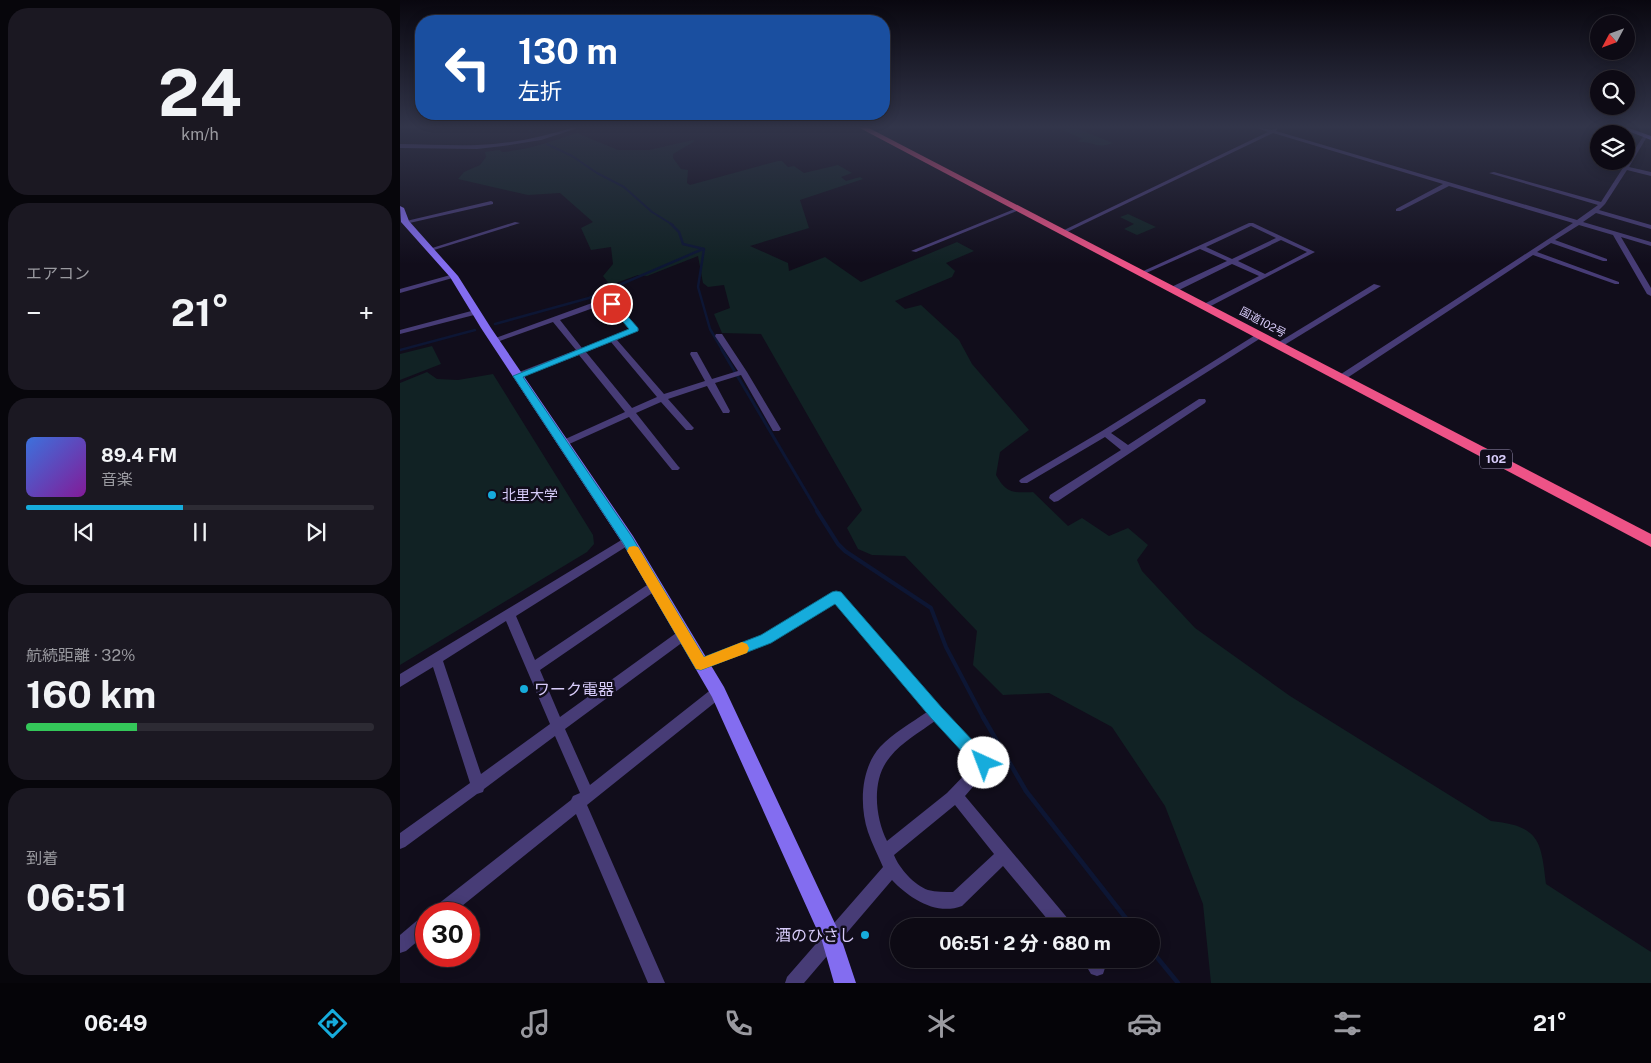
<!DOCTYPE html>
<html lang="ja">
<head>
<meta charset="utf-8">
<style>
  body { margin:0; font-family:"Public Sans","Noto Sans JP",sans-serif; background:#1b1822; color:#f1f3f6; height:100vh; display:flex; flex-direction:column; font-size:19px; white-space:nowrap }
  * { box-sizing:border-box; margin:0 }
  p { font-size:16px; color:#9a9aa0 }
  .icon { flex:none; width:28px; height:28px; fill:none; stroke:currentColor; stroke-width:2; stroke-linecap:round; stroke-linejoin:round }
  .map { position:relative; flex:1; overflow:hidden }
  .sheet { display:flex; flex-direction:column; gap:8px; padding:8px; background:#07060b; width:400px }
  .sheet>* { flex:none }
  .top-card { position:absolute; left:15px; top:15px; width:475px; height:105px; border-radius:20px; box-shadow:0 2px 12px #0003,0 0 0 1px #2d2b34; background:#1a4fa0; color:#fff; overflow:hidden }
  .needle { width:32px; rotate:229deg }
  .fabs { position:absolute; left:1190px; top:15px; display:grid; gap:10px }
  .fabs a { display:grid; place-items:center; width:45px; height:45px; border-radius:50%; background:#0d0a14; box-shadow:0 2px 12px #0003,0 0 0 1px #2d2b34; font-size:25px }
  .speed { position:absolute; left:15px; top:902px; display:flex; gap:10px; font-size:25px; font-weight:700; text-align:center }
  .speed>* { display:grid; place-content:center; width:65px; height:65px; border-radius:50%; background:#0d0a14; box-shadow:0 2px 12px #0003,0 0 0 1px #2d2b34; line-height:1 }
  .speed .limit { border:8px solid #d22; background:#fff; color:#111 }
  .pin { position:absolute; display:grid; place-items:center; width:42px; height:42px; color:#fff; margin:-21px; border:2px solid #fff; border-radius:50%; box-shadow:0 1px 5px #0007 }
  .me { position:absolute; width:55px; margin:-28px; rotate:317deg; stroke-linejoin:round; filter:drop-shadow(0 0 4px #0008) }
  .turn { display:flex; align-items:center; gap:18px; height:105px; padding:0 20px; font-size:22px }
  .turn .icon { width:65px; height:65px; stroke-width:2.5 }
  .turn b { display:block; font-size:35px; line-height:42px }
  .big { font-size:38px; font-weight:700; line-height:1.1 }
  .sheet .widget { flex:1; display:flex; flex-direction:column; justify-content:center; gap:8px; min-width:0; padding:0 18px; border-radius:20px; background:#1b1822 }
  .sheet .dial { align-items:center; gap:0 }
  .dial b { font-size:65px; line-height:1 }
  .song { display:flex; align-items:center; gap:15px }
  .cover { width:60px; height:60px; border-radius:8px; background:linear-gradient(135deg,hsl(220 70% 55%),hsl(290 70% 35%)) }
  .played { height:5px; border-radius:2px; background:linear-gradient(90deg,#16acdc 45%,#2d2b34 45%) }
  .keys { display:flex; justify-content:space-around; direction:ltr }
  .heat { display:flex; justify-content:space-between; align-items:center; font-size:28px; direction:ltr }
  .charge { height:8px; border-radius:4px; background:linear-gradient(90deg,#34c759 32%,#2d2b34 0) }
  .trip { position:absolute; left:490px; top:918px; width:270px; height:50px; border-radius:25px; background:#0d0a14; box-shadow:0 2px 12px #0003,0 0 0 1px #2d2b34; font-weight:700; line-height:50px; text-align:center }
  .tab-bar { display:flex; height:80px; justify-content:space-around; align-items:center; background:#050408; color:#9a9aa0 }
  .tab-bar .icon { width:35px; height:35px }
  .tab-bar .selected { color:#16acdc }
  .tab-bar b { font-size:22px; color:#f1f3f6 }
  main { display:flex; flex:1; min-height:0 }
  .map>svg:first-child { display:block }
  .green { fill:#112224 }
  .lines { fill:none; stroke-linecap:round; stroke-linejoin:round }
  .stream-far4 { stroke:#0d1634; stroke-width:2 }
  .stream-far3 { stroke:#0d1634; stroke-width:2.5 }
  .stream-far2 { stroke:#0d1634; stroke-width:3 }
  .stream-far1 { stroke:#0d1634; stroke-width:4 }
  .stream { stroke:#0d1634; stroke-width:4.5 }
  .street { fill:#473c76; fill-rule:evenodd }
  .secondary { fill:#836df0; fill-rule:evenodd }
  .highway { fill:#ee5387; fill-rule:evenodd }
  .route { fill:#16acdc; stroke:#0e708f }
  .slow { fill:#f59e0b }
  .poi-dot { fill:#16acdc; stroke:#110d1b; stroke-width:2 }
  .labels { text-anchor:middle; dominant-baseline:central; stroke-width:5; stroke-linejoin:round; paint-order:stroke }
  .far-street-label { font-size:11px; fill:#d8ccfa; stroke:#110d1b }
  .shield { fill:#110d1b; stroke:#9c93b7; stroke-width:1 }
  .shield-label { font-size:12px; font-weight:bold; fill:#d8ccfa }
  .poi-label { font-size:14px; fill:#d8ccfa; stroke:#110d1b; text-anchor:start }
  .near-poi-label { font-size:16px; fill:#d8ccfa; stroke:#110d1b; text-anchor:start }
</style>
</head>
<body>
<main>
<section class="sheet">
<div class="widget dial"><b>24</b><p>km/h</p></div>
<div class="widget"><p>エアコン</p>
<div class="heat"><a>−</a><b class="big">21°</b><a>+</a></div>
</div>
<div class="widget">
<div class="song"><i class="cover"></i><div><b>89.4 FM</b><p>音楽</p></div></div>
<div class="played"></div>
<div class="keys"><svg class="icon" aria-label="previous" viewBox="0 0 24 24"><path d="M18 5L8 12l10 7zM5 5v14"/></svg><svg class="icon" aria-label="pause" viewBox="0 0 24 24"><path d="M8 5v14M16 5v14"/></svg><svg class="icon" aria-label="next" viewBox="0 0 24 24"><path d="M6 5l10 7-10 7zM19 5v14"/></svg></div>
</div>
<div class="widget"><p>航続距離 · 32%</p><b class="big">160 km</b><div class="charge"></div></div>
<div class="widget"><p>到着</p><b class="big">06:51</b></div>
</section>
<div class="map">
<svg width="1251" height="983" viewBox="0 0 1251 983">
  <rect width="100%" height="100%" fill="#110d1b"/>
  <g class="green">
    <path d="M673,127L713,143C700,147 701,146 689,143C685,142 682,143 677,141L683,139L662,130Z"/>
    <path d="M177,133L218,150H249L293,140L295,141L273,154V158L281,169L288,170L287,183L290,185L378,161H382L388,167L394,166L404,173L438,165L452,173L441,177L446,181L460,177L463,179L400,200L409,228L350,246L388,263L389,271L425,257L461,282L557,242L574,251L546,263L555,271L552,277L495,301L505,309L521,305L559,340L572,364L629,430L600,452L596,475C606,493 612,493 633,492L668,526L682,518L709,536L728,528L748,545L737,560L742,571L795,628L890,696L1091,821C1140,826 1141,841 1146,884L1251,952V983H811L803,904L765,806L712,727L649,693L603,695L573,665L577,631L505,556L472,555L458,549L447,528L462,510L361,334L322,333L314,314L330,308L324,285L308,287L303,283L298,256L247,276L238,275L210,285L203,276L213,264L211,247L191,250L181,228L193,222L160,193L128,195L58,179L64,172L80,165L86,157L85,152L100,150L102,152C128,150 153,141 177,133Z"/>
    <path d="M728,214L756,227L737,235L724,229L734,224L720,217Z"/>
    <path d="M32,346L41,364L0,380V354Z"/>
    <path d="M27,372L37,379L58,380L93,374L193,535L194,544L187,552L0,665V383Z"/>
  </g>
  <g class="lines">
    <g class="stream-far4">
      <path d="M128,127L132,133"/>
      <path d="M147,144L172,156L197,173L224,187L252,212L273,225"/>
    </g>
    <g class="stream-far3">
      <path d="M271,224L279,232L283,244L304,249L298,287L310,329L323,351"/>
      <path d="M95,324L189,298L303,249"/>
      <path d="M0,350L75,330"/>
    </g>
    <path class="stream-far2" d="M322,350L418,512"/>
    <path class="stream-far1" d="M417,511L438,544L445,551L531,608L546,647L584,719"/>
    <g class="stream">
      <path d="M583,717L626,791L732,926"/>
      <path d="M751,950L778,983"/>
    </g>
    <g class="street">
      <path d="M175,127H181L141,140L103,146L77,149L0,148V144C26,144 51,146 77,145C110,144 143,137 175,127Z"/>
      <path d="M855,127L872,130L878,128L876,131L1177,220L1198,205L1089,173L1094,172L1201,202L1244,135H1248L1229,167L1251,172V176L1227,170L1205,204L1199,210L1251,225V229L1196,213L1183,222L1251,242V246L1221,237L1251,288V296L1247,294L1213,235L1179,225L1155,240L1207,259V261H1203L1151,243L1137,252L1219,282V284H1215L1133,255L944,380H938V376L1173,223L1049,186L1000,211H996V209L1043,184L873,133L665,233L660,232L868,132Z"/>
      <path d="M91,201L93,202V204L5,224L2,222Z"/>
      <path d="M617,208L622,209L516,252L511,251Z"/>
      <path d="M115,222L120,223L34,250L29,249Z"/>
      <path d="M849,223H853L915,252L805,309H802V305L859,276L832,264L775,292H769V288L827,261L800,249L744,274L739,273ZM851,226L876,238L832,259L806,247ZM881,240L907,252L865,274L838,261Z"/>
      <path d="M54,274L57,276L56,277L0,293V289Z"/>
      <path d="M974,284L981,286L881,347H878L874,345Z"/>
      <path d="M212,302H215L239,330L217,340L264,394L305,381L290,354L291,352H297L312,379L338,371L315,336L316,334H322L347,372L381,429L379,431H373L341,375L315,383L330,411L329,413H323L307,386L268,399L292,426L294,428L292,430H286L261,402L236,413L278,466L280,468L278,470H272L229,417L167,445H161L159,443L161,441L225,412L179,355L120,378H114V374L176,350L153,322L97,342H91L90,340L192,303ZM210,306L230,329L182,348L160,320L196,307ZM211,342L257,397L232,408L186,352Z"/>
      <path d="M75,310L79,312L78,314L0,334V330Z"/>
      <path d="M857,334H863L864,336L711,433L728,445L799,399H805L806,401L805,403L658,501L654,502L649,498L650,495L721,450L705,437L627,483H621L619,481L621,479L702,431Z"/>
      <path d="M228,536L232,537L233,540L232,543L116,616L135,660L250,583L254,581L258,583L260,586L258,589L140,670L160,717L279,631L283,630L287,631L289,635L287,639L165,729L190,785L313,688L318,686L323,688L324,692L323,696L187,805L265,983H248L176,814L52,914H31L33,908L171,800L173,796L180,793L155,736L84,789L83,792L77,794L5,847L0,849V833L70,783L33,667L0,687V674ZM106,621L150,724L81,774L43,661Z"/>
      <path d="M437,591L441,593L541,709L589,758L591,763L589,768L565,796L669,920L671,926H653L603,866L562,906C536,916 509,898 492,880L404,983H385L387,977L483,867C478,855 472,844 468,832C459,805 461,768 480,747C493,733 511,723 527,712L436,603L370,643L301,670L297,668L295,664L297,660L362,635ZM535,721L575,764L547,793L487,841C475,817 471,779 490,757C502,742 520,732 535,721ZM555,805L594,854L553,892C545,892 536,892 528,890C514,885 499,868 494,855Z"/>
      <path d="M26,916V934L6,951L0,953V935L20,918Z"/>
      <path d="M682,959H700L705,968L703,974L697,976L691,974Z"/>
    </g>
    <g class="secondary">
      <path d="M1218,127H1226L1251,136V140Z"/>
      <path d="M0,206L4,208L9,221L58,276L91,328L233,536L324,687L439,932L456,983H434L422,941L312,697L223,544L81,328L50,277L1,222Z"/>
    </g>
    <path class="highway" d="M458,127H467L1251,534V547Z"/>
  </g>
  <linearGradient id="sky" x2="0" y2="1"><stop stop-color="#09070f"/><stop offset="0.48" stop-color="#32354a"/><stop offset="1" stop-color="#32354a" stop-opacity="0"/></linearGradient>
  <rect width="1251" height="264" fill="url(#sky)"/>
  <path class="route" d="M209,302H215L238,328V331L123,377L232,537L304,657L361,635L432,592L436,591L441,592L542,708L589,758L592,763L589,769L584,771L578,769L531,718L435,604L371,643L301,670L296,669L223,543L113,376L229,329L209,305Z"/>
  <path class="slow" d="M234,546L238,547L304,657L342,642L347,644L349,648L347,653L301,670L296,669L227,551L229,547Z"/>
  <g class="poi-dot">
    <circle cx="92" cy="495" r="5"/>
    <circle cx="124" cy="689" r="5"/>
    <circle cx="465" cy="935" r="5"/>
  </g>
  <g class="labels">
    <g class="far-street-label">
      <text transform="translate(863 322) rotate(28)">国道102号</text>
    </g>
    <rect class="shield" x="1080" y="449.5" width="32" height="19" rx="4"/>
    <g class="shield-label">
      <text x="1096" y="459">102</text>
    </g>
    <g class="poi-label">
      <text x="102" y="495">北里大学</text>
    </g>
    <g class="near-poi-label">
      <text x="134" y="689">ワーク電器</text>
      <text x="455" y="935" text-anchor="end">酒のひさし</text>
    </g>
  </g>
</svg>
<div class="fabs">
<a><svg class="needle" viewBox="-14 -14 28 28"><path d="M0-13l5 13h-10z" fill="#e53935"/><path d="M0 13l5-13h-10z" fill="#9a9aa0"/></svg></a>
<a><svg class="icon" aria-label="search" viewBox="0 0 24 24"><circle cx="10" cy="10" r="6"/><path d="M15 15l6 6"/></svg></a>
<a><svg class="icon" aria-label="layers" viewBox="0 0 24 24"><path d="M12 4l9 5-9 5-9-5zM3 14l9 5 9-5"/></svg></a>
</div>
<div class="speed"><div class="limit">30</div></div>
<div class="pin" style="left:212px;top:304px;background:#d93025"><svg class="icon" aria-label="arrive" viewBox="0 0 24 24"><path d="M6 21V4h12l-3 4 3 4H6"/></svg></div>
<svg class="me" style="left:584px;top:763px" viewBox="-20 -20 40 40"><circle r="19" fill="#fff"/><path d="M0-13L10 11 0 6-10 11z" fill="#16acdc"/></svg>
<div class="trip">06:51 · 2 分 · 680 m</div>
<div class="top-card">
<div class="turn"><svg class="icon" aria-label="left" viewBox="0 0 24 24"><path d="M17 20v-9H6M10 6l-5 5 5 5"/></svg><div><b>130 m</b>左折</div></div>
</div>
</div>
</main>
<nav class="tab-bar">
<b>06:49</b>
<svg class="icon selected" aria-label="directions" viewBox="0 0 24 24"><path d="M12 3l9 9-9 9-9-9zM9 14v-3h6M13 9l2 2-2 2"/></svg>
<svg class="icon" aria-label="music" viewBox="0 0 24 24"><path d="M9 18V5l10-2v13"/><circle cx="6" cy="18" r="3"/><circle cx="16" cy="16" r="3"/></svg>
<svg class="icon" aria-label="phone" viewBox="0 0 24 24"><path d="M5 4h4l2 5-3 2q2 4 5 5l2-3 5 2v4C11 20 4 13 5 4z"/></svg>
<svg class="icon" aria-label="climate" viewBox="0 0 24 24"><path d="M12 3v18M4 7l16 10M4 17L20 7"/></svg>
<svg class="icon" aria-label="car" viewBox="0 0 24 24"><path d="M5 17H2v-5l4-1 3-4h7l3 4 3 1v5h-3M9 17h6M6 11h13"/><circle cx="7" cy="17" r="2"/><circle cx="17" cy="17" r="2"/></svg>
<svg class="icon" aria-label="filters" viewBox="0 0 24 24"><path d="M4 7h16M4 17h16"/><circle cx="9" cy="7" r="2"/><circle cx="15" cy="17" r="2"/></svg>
<b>21°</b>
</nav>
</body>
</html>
